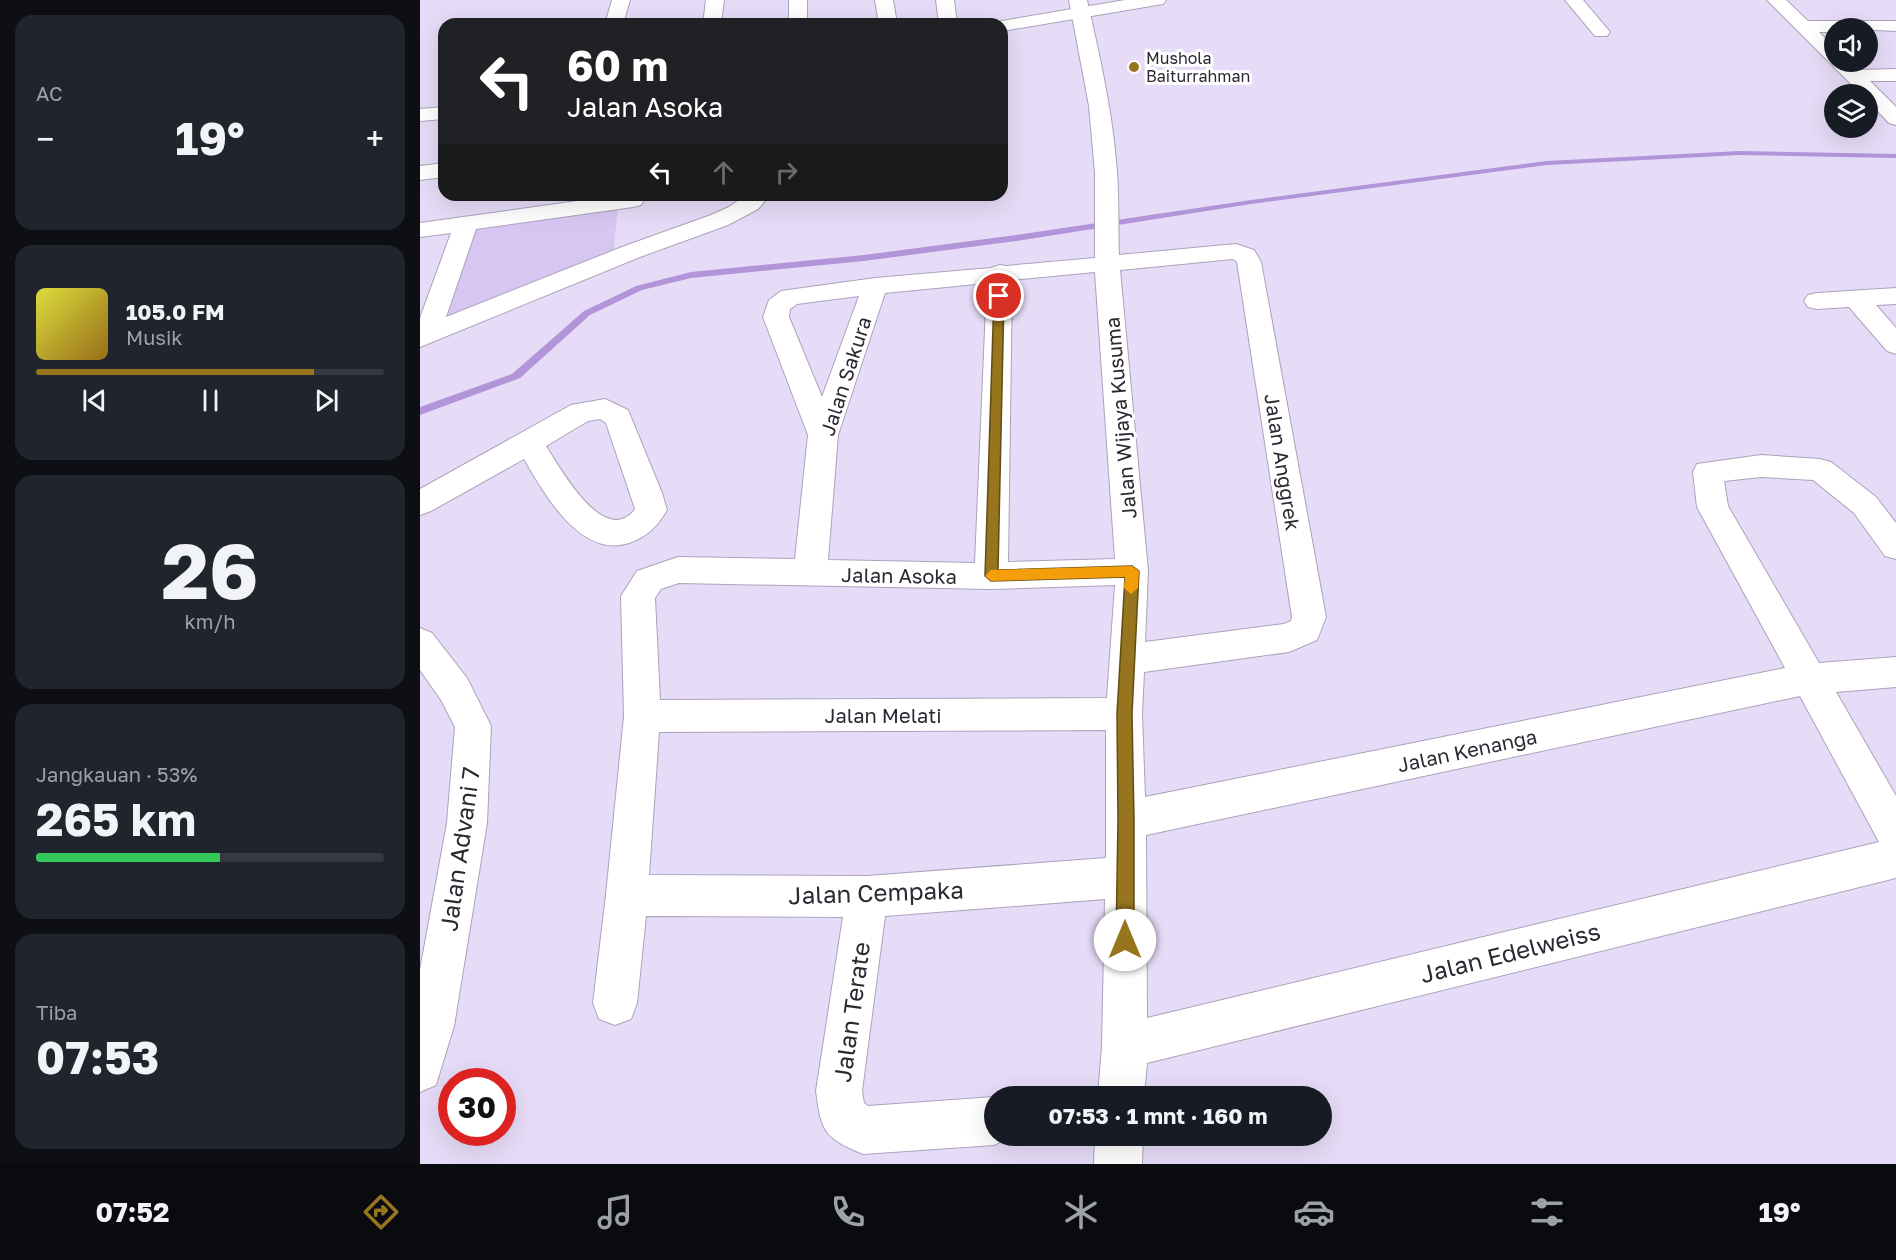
<!DOCTYPE html>
<html lang="id">
<head>
<meta charset="utf-8">
<style>
  body { margin:0; font-family:"Golos Text",sans-serif; background:#20242c; color:#f1f3f6; height:100vh; display:flex; flex-direction:column; font-size:22px; white-space:nowrap }
  * { box-sizing:border-box; margin:0 }
  p { font-size:20px; color:#9ea1a6 }
  .icon { flex:none; width:33px; height:33px; fill:none; stroke:currentColor; stroke-width:2; stroke-linecap:round; stroke-linejoin:round }
  .map { position:relative; flex:1; overflow:hidden }
  .details { display:flex; flex-direction:column; gap:15px; padding:15px; background:#0d0f14; width:420px }
  .details>* { flex:none }
  .banner { position:absolute; left:18px; top:18px; width:570px; height:183px; border-radius:18px; box-shadow:0 6px 24px #0002; background:#202124; color:#fff; overflow:hidden }
  .tools { position:absolute; left:1404px; top:18px; display:grid; gap:12px }
  .tools a { display:grid; place-items:center; width:54px; height:54px; border-radius:50%; background:#171b24; box-shadow:0 6px 24px #0002; font-size:30px }
  .speed { position:absolute; left:18px; top:1068px; display:flex; gap:12px; font-size:30px; font-weight:700; text-align:center }
  .speed>* { display:grid; place-content:center; width:78px; height:78px; border-radius:50%; background:#171b24; box-shadow:0 6px 24px #0002; line-height:1 }
  .speed .limit { border:9px solid #d22; background:#fff; color:#111 }
  .pin { position:absolute; display:grid; place-items:center; width:51px; height:51px; color:#fff; margin:-26px; border:3px solid #fff; border-radius:50%; box-shadow:0 2px 6px #0007 }
  .me { position:absolute; width:66px; margin:-33px; rotate:0deg; stroke-linejoin:round; filter:drop-shadow(0 0 4px #0008) }
  .turn { display:flex; align-items:center; gap:21px; height:126px; padding:0 30px; font-size:27px }
  .turn .icon { width:78px; height:78px; stroke-width:2.5 }
  .turn b { display:block; font-size:42px; line-height:51px }
  .lanes { display:flex; align-items:center; height:57px; padding:0 30px; background:#0003; justify-content:center; gap:30px; direction:ltr }
  .lanes .off { opacity:.35 }
  .big { font-size:45px; font-weight:700; line-height:1.1 }
  .details .widget { flex:1; display:flex; flex-direction:column; justify-content:center; gap:9px; min-width:0; padding:0 21px; border-radius:18px; background:#20242c }
  .details .dial { align-items:center; gap:0 }
  .dial b { font-size:78px; line-height:1 }
  .song { display:flex; align-items:center; gap:18px }
  .cover { width:72px; height:72px; border-radius:9px; background:linear-gradient(135deg,hsl(60 70% 55%),hsl(40 70% 35%)) }
  .played { height:6px; border-radius:3px; background:linear-gradient(90deg,#97751e 80%,#363941 80%) }
  .keys { display:flex; justify-content:space-around; direction:ltr }
  .heat { display:flex; justify-content:space-between; align-items:center; font-size:33px; direction:ltr }
  .charge { height:9px; border-radius:4px; background:linear-gradient(90deg,#34c759 53%,#363941 0) }
  .trip { position:absolute; left:564px; top:1086px; width:348px; height:60px; border-radius:30px; background:#171b24; box-shadow:0 6px 24px #0002; font-weight:700; line-height:60px; text-align:center }
  .tabs { display:flex; height:96px; justify-content:space-around; align-items:center; background:#090b0e; color:#9ea1a6 }
  .tabs .icon { width:42px; height:42px }
  .tabs .selected { color:#97751e }
  .tabs b { font-size:27px; color:#f1f3f6 }
  main { display:flex; flex:1; min-height:0 }
  .map>svg:first-child { display:block }
  .green { fill:#d7c6f1 }
  .lines { fill:none; stroke-linecap:round; stroke-linejoin:round }
  .stream { fill:#b294d9; fill-rule:evenodd }
  .minor-casing { stroke:#aca2bb; stroke-width:2 }
  .tertiary-casing { stroke:#aca2bb; stroke-width:2 }
  .minor { fill:#fff; fill-rule:evenodd }
  .tertiary { fill:#fff; fill-rule:evenodd }
  .route { fill:#97751e; stroke:#624c14; stroke-width:1.5 }
  .slow { fill:#f59e0b }
  .poi-dot { fill:#97751e; stroke:#fff; stroke-width:2 }
  .labels { text-anchor:middle; dominant-baseline:central; stroke-width:6; stroke-linejoin:round; paint-order:stroke }
  .far-poi-label { font-size:16px; fill:#2c2832; stroke:#fff; text-anchor:start }
  .street-label { font-size:20px; fill:#2c2832; stroke:#fff }
  .near-street-label { font-size:24px; fill:#2c2832; stroke:#fff }
</style>
</head>
<body>
<main>
<section class="details">
<div class="widget"><p>AC</p>
<div class="heat"><a>−</a><b class="big">19°</b><a>+</a></div>
</div>
<div class="widget">
<div class="song"><i class="cover"></i><div><b>105.0 FM</b><p>Musik</p></div></div>
<div class="played"></div>
<div class="keys"><svg class="icon" aria-label="previous" viewBox="0 0 24 24"><path d="M18 5L8 12l10 7zM5 5v14"/></svg><svg class="icon" aria-label="pause" viewBox="0 0 24 24"><path d="M8 5v14M16 5v14"/></svg><svg class="icon" aria-label="next" viewBox="0 0 24 24"><path d="M6 5l10 7-10 7zM19 5v14"/></svg></div>
</div>
<div class="widget dial"><b>26</b><p>km/h</p></div>
<div class="widget"><p>Jangkauan · 53%</p><b class="big">265 km</b><div class="charge"></div></div>
<div class="widget"><p>Tiba</p><b class="big">07:53</b></div>
</section>
<div class="map">
<svg width="1476" height="1164" viewBox="0 0 1476 1164">
  <rect width="100%" height="100%" fill="#e7dcf7"/>
  <path class="green" d="M198,208L193,255L22,324L51,231Z"/>
  <g class="lines">
    <path class="stream" d="M1320,151L1476,154V158L1320,155L1127,165L831,204L603,240L444,261L271,278L222,290L170,315L100,378L0,415V407L92,374L164,311L216,286L271,272L444,255L603,234L831,200L1127,161Z"/>
    <defs>
      <g id="minor">
        <path d="M192,0H210L203,24H185Z"/>
        <path d="M286,0H304L301,24H283Z"/>
        <rect x="369" y="0" width="18" height="24"/>
        <path d="M455,0H473L477,24H459Z"/>
        <path d="M516,0H534L537,24H519Z"/>
        <path d="M649,0H667C680,57 693,114 697,172C699,200 698,228 699,255L816,244L834,250L841,262L906,617L897,640L869,652L724,672L722,714L725,797L1365,668L1277,507L1273,472L1277,464L1341,455L1400,459L1411,462L1456,497L1476,523V559L1465,556L1434,513L1393,480L1341,477L1304,481L1308,506L1399,663L1476,657V687L1416,692L1476,796V878L727,1063L724,1096H678L682,1046L685,899L465,916L442,1091L444,1103L448,1106L574,1097V1136H592L574,1145L443,1154C404,1138 401,1131 396,1091L423,917L226,916L217,1003L211,1019L195,1025L179,1019L173,1003L186,895L204,716L201,596L217,571L258,557L375,559L388,435L343,317L349,300L361,291L455,278L571,268L580,265L586,266L675,258V173L669,106ZM813,259L817,262L872,617L871,621L864,624L725,642L728,571L700,270ZM675,272L695,559L588,562L592,280ZM567,283L555,563L408,560L418,435L465,293ZM439,296L402,397L369,317L370,309L377,304ZM259,583L571,589L695,585L687,698L240,700L235,598L241,589ZM1380,696L1459,842L727,1018L726,835ZM686,730V858L447,876L229,875L239,732Z"/>
        <path d="M1145,0H1163L1190,32L1187,36H1175Z"/>
        <path d="M1347,0H1366L1388,21H1476V31L1414,28V32H1399L1414,47V62H1430L1439,70L1476,69V81H1450L1476,107V125L1469,123L1448,101V94H1441Z"/>
        <path d="M24,163V177L0,180V166Z"/>
        <path d="M200,195H220L224,200L221,205L213,207L56,229L26,317L202,247L291,215L309,207L326,195H350L338,209L308,225L220,257L0,347V318L31,233L0,237V223Z"/>
        <path d="M1476,288V304L1456,305L1476,328V354L1467,351L1429,307L1397,309L1388,307L1384,301L1388,295L1397,293Z"/>
        <path d="M185,399L208,410L242,493L247,510C237,527 228,536 209,543C160,559 124,493 104,459L11,511L0,515V489L151,405ZM180,419L186,423L215,509C185,549 140,468 126,446L168,421Z"/>
        <path d="M0,628L12,633L47,678L71,726L67,823L34,1026L16,1085L0,1092V970L27,823L35,727L21,700L0,670Z"/>
        <path d="M675,1136H723L722,1164H674Z"/>
      </g>
      <g id="tertiary">
        <path d="M705,0H746L743,4L737,5L582,31V24H574L582,21Z"/>
        <path d="M24,107V119L0,121V109Z"/>
      </g>
    </defs>
    <use href="#minor" class="minor-casing"/>
    <use href="#tertiary" class="tertiary-casing"/>
    <use href="#minor" class="minor"/>
    <use href="#tertiary" class="tertiary"/>
  </g>
  <path class="route" d="M579,292L584,296L578,570L712,566L719,571L712,714L714,820V940L711,947L705,949L699,947L696,940L698,820L697,714L705,577L571,581L565,576L574,296Z"/>
  <path class="slow" d="M712,566L719,571L718,588L711,594L704,588L705,577L571,581L565,576L571,570Z"/>
  <circle class="poi-dot" cx="714" cy="67" r="6"/>
  <g class="labels">
    <g class="far-poi-label">
      <text x="726" y="58">Mushola<tspan x="726" dy="18">Baiturrahman</tspan></text>
    </g>
    <g class="street-label">
      <text transform="translate(425 376) rotate(-72)">Jalan Sakura</text>
      <text transform="translate(700 418) rotate(-95)">Jalan Wijaya Kusuma</text>
      <text transform="translate(863 462) rotate(81)">Jalan Anggrek</text>
      <text transform="translate(479 575) rotate(1)">Jalan Asoka</text>
      <text x="463" y="715">Jalan Melati</text>
      <text transform="translate(1047 750) rotate(-12)">Jalan Kenanga</text>
    </g>
    <g class="near-street-label">
      <text transform="translate(39 849) rotate(-82)">Jalan Advani 7</text>
      <text transform="translate(456 892) rotate(-2)">Jalan Cempaka</text>
      <text transform="translate(1090 952) rotate(-14)">Jalan Edelweiss</text>
      <text transform="translate(431 1012) rotate(-82)">Jalan Terate</text>
    </g>
  </g>
</svg>
<div class="tools">
<a><svg class="icon" aria-label="sound" viewBox="0 0 24 24"><path d="M4 9h4l5-4v14l-5-4H4zM17 9q2 3 0 6"/></svg></a>
<a><svg class="icon" aria-label="layers" viewBox="0 0 24 24"><path d="M12 4l9 5-9 5-9-5zM3 14l9 5 9-5"/></svg></a>
</div>
<div class="speed"><div class="limit">30</div></div>
<div class="pin" style="left:579px;top:296px;background:#d93025"><svg class="icon" aria-label="arrive" viewBox="0 0 24 24"><path d="M6 21V4h12l-3 4 3 4H6"/></svg></div>
<svg class="me" style="left:705px;top:940px" viewBox="-20 -20 40 40"><circle r="19" fill="#fff"/><path d="M0-13L10 11 0 6-10 11z" fill="#97751e"/></svg>
<div class="trip">07:53 · 1 mnt · 160 m</div>
<div class="banner">
<div class="turn"><svg class="icon" aria-label="left" viewBox="0 0 24 24"><path d="M17 20v-9H6M10 6l-5 5 5 5"/></svg><div><b>60 m</b>Jalan Asoka</div></div>
<div class="lanes"><svg class="icon" aria-label="left" viewBox="0 0 24 24"><path d="M17 20v-9H6M10 6l-5 5 5 5"/></svg><svg class="icon off" aria-label="ahead" viewBox="0 0 24 24"><path d="M12 20V5M6 11l6-6 6 6"/></svg><svg class="icon off" aria-label="right" viewBox="0 0 24 24"><path d="M7 20v-9h11M14 6l5 5-5 5"/></svg></div>
</div>
</div>
</main>
<nav class="tabs">
<b>07:52</b>
<svg class="icon selected" aria-label="directions" viewBox="0 0 24 24"><path d="M12 3l9 9-9 9-9-9zM9 14v-3h6M13 9l2 2-2 2"/></svg>
<svg class="icon" aria-label="music" viewBox="0 0 24 24"><path d="M9 18V5l10-2v13"/><circle cx="6" cy="18" r="3"/><circle cx="16" cy="16" r="3"/></svg>
<svg class="icon" aria-label="phone" viewBox="0 0 24 24"><path d="M5 4h4l2 5-3 2q2 4 5 5l2-3 5 2v4C11 20 4 13 5 4z"/></svg>
<svg class="icon" aria-label="climate" viewBox="0 0 24 24"><path d="M12 3v18M4 7l16 10M4 17L20 7"/></svg>
<svg class="icon" aria-label="car" viewBox="0 0 24 24"><path d="M5 17H2v-5l4-1 3-4h7l3 4 3 1v5h-3M9 17h6M6 11h13"/><circle cx="7" cy="17" r="2"/><circle cx="17" cy="17" r="2"/></svg>
<svg class="icon" aria-label="filters" viewBox="0 0 24 24"><path d="M4 7h16M4 17h16"/><circle cx="9" cy="7" r="2"/><circle cx="15" cy="17" r="2"/></svg>
<b>19°</b>
</nav>
</body>
</html>
